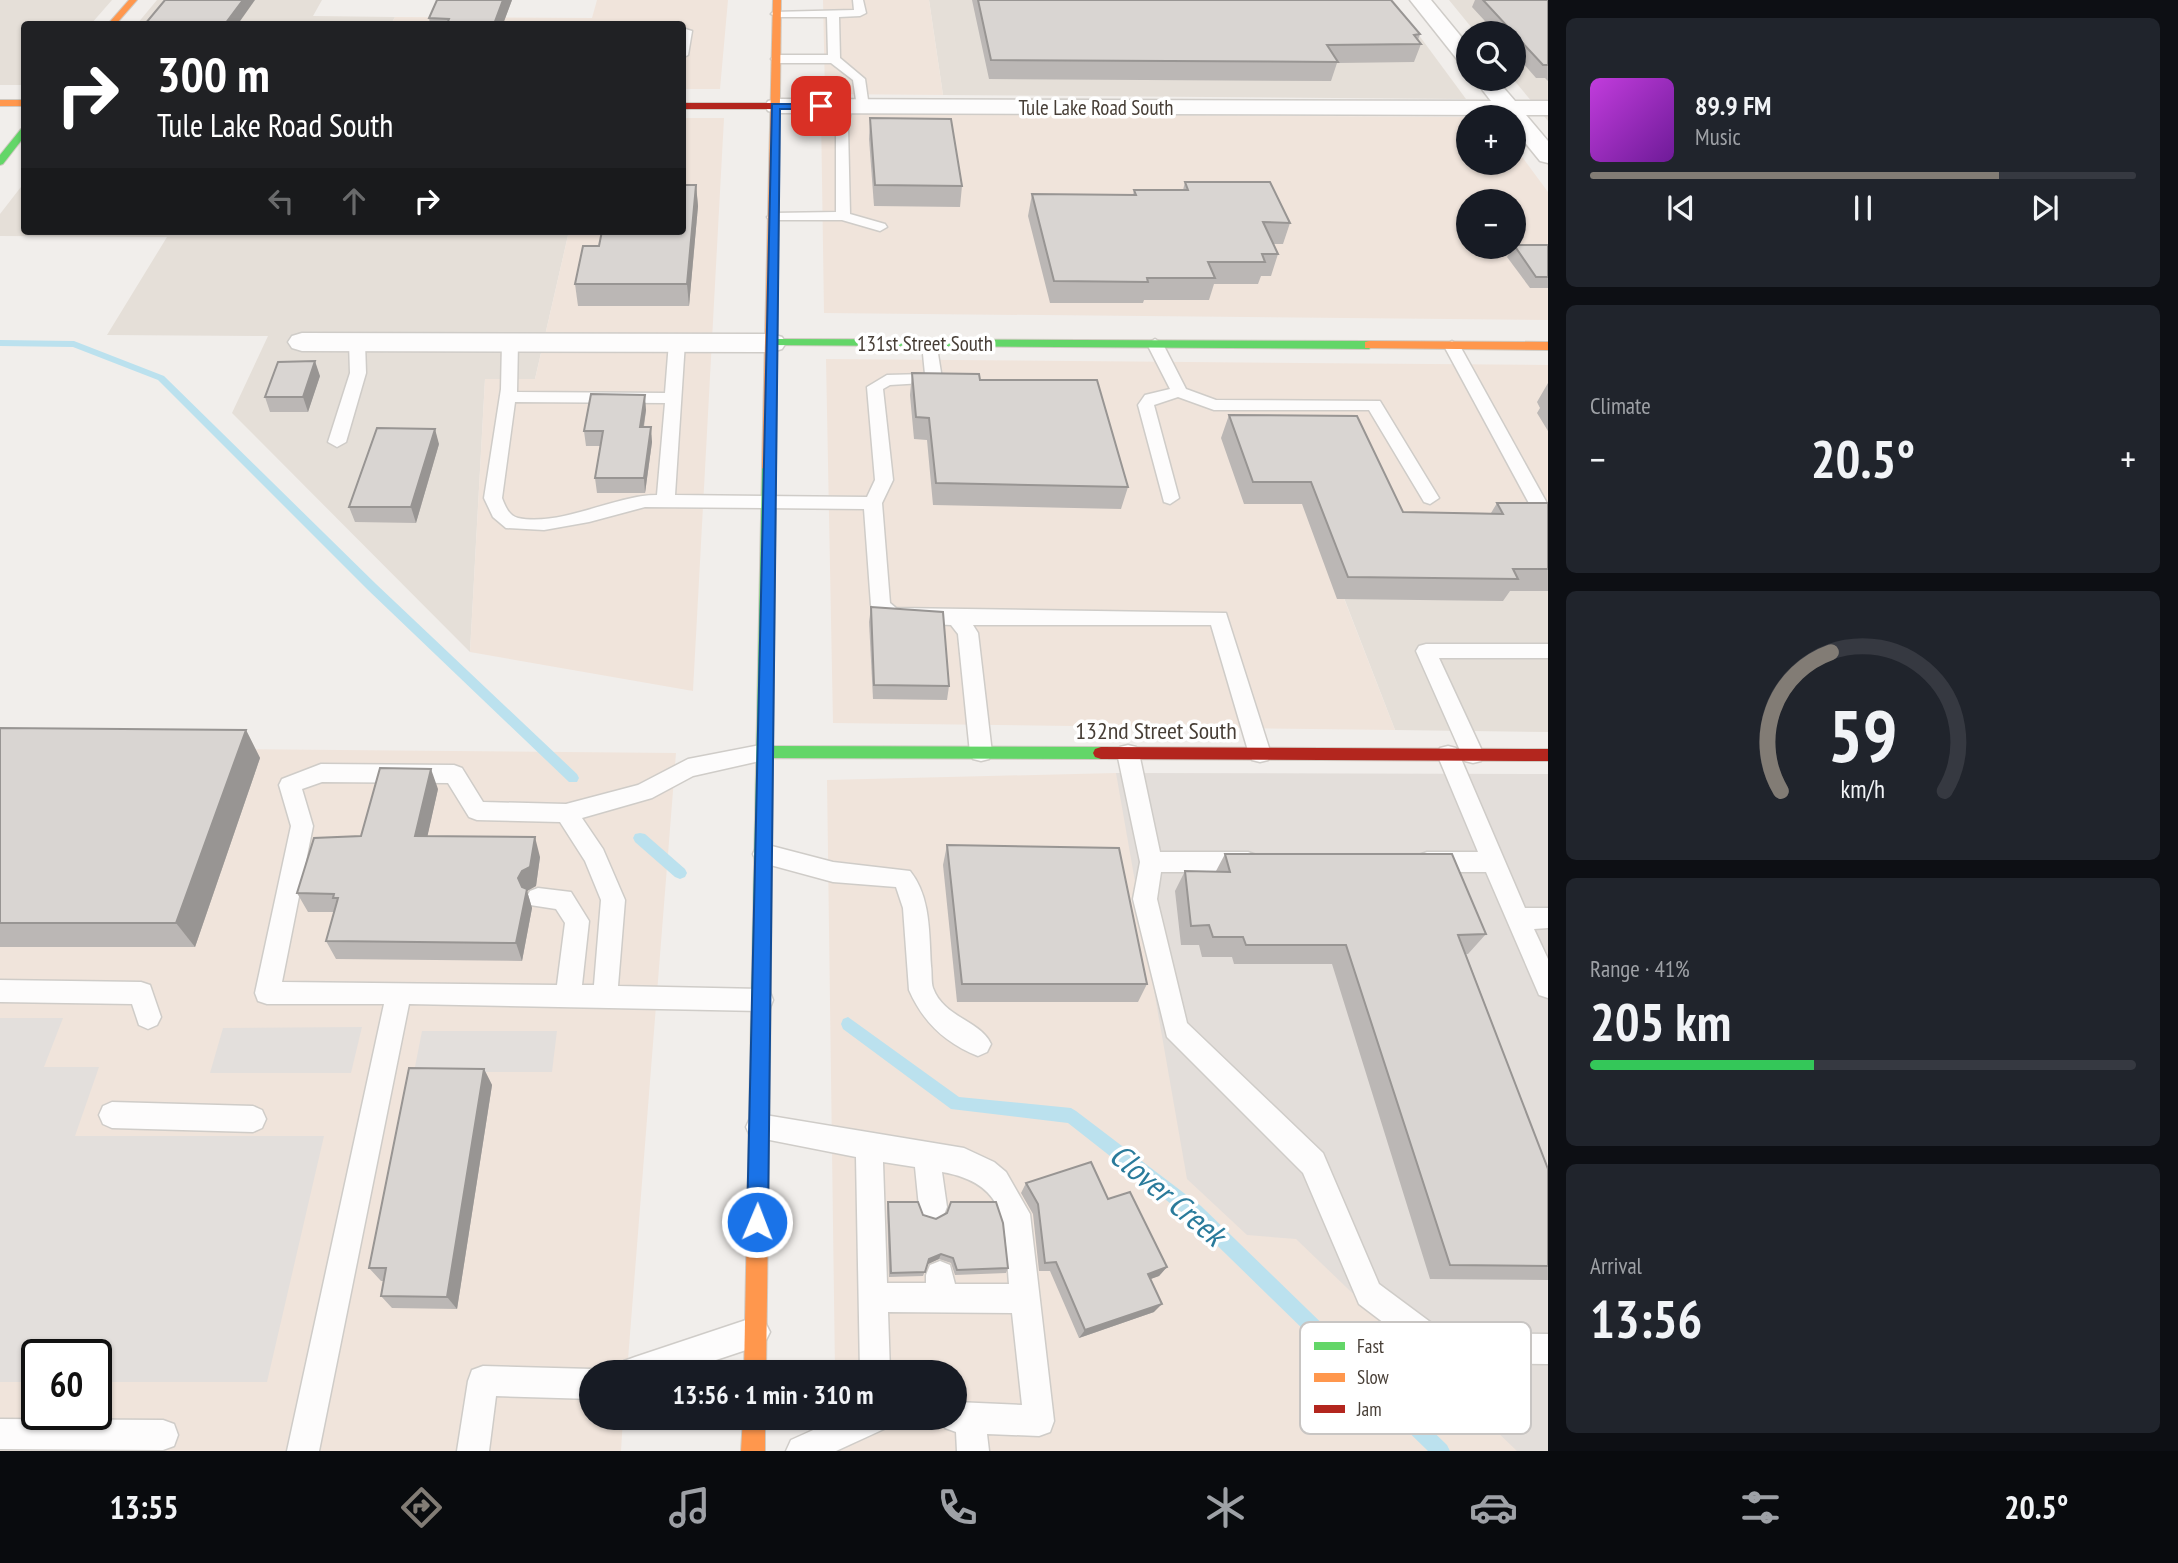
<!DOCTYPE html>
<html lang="en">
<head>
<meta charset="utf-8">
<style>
  body { margin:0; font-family:"PT Sans Narrow",sans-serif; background:#20242c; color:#f1f3f6; height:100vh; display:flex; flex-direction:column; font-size:26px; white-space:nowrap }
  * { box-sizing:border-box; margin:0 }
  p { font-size:23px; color:#9ea1a6 }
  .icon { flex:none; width:38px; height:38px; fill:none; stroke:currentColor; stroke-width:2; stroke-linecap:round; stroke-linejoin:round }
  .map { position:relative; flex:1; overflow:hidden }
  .panel { display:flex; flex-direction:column; gap:18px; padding:18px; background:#0d0f14; width:630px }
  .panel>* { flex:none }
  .banner { position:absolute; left:21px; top:21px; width:665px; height:214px; border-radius:7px; box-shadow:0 2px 5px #0004; background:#202124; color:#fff; overflow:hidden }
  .controls { position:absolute; left:1456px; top:21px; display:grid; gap:14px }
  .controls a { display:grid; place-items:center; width:70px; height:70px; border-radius:50%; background:#171b24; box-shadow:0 2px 5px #0004; font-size:35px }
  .speed { position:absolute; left:21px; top:1339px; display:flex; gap:14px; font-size:35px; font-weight:700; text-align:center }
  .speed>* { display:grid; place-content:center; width:91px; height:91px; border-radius:50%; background:#171b24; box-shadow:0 2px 5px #0004; line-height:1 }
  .speed .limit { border:4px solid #111; border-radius:10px; background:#fff; color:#111 }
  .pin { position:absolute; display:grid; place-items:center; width:60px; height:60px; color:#fff; margin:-30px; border-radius:14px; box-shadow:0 4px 10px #0006 }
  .me { position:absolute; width:77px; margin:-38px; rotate:1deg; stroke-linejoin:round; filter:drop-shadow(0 0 5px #0008) }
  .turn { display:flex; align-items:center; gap:24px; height:147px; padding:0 21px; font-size:32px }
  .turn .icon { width:91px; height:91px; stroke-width:2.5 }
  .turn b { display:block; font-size:49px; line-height:60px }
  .lanes { display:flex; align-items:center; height:66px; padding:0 21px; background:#0003; justify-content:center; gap:35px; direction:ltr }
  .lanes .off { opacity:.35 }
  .big { font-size:52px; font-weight:700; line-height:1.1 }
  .panel .card { flex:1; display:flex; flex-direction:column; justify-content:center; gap:10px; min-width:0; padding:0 24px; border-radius:10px; background:#20242c }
  .panel .dial { align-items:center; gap:0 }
  .dial svg { height:182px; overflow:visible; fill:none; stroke:#363941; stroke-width:7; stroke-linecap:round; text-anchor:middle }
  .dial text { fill:#f1f3f6; stroke:none }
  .song { display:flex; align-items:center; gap:21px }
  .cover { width:84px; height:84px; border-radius:10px; background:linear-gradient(135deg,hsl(290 70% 55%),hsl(280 70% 35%)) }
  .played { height:7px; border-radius:4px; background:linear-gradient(90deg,#827c75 75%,#363941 75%) }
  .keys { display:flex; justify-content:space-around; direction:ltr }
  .heat { display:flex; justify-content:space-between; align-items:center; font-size:38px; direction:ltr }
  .charge { height:10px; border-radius:5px; background:linear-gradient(90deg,#34c759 41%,#363941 0) }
  .trip { position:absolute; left:579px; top:1360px; width:388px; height:70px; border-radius:35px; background:#171b24; box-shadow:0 2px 5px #0004; font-weight:700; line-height:70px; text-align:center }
  .dock { display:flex; height:112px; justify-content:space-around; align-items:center; background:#090b0e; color:#9ea1a6 }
  .dock .icon { width:49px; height:49px }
  .dock .current { color:#827c75 }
  .dock b { font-size:32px; color:#f1f3f6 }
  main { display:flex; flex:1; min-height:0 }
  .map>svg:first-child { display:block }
  .residential { fill:#e5dfd8 }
  .commercial { fill:#f0e4db; fill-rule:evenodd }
  .industrial { fill:#e3deda }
  .parking { fill:#e3dfdc }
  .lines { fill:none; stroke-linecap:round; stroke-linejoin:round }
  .stream { fill:#bbe1ee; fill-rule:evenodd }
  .lane-casing { stroke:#cfccc8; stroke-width:3 }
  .street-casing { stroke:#cfccc8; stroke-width:3 }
  .fast-casing { stroke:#d0cac2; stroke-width:2 }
  .slow-casing { stroke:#d0cac2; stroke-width:2 }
  .jam-casing { stroke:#d0cac2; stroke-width:2 }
  .lane { fill:#fdfcfc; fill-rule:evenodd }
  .street { fill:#fdfcfc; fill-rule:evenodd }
  .fast { fill:#63d668; fill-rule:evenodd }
  .slow { fill:#ff974d; fill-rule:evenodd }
  .jam { fill:#b3261e; fill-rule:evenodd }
  .wall { fill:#bbb7b5 }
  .shaded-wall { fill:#989593 }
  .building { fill:#d9d5d2; stroke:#989593; stroke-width:2 }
  .route { fill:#1a73e8; stroke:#114b97; stroke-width:2 }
  .labels { text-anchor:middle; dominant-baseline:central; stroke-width:7; stroke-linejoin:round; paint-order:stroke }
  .far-street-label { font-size:21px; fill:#473e36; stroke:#fff }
  .street-label { font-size:24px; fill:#473e36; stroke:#fff }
  .near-water-label { font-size:32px; font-style:italic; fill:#2a7b9b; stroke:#fff }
  .key { fill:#fff; stroke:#c8c5c3; stroke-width:2 }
  .key-label { font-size:19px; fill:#473e36 }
</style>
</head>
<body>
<main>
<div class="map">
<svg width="1548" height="1451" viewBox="0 0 1548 1451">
  <rect width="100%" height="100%" fill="#f1eeeb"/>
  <g class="residential">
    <path d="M0,0H112L91,24H24V85H0Z"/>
    <path d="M157,0H322L313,16L395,17L391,24H137Z"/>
    <path d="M929,0H1393L1466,99L943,95Z"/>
    <path d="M1449,0H1548V121L1513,79L1514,33H1476Z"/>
    <path d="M24,183V231H569L535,379H485L470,652L232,413L268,336L107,335L167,237L0,236V214Z"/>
    <path d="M1312,515L1548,518V732L1395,730Z"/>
  </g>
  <g class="commercial">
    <path d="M597,0H728L720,89H683L682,24H391L395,17L592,18Z"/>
    <path d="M823,0H929L943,95L825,94Z"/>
    <path d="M821,113L1468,117V163H1514V146L1548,192V320L824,313ZM1468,201H1514V247H1468Z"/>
    <path d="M683,118H724L693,691L470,652L485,379H535L569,231H682Z"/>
    <path d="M826,359L1548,365V518L1312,516L1395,730L833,723Z"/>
    <path d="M0,747L676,753L627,1372H592V1418H623L621,1451H0ZM37,1354H96V1414H37Z"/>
    <path d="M1116,773L1548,787V1451H836V1418H956V1372H835L827,780Z"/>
  </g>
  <path class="industrial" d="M1116,773L1548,774V1451H1517L1296,1239L1247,1235L1187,1179Z"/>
  <g class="parking">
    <path d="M0,1018H63L44,1067H99L75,1136H324L267,1382H96V1354H37V1382H0Z"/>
    <path d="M362,1027L351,1073H210L223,1028Z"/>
    <path d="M422,1031H557L552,1072H414Z"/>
  </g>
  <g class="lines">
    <g class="stream">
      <path d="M0,340L74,341L164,376L376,584L577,774L579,778L577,782H569L368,590L158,380L73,347L0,346Z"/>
      <path d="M640,833L645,834L685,869L687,873L685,877L680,879L675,877L635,842L633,838L635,834Z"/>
      <path d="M848,1017L959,1097L1071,1108L1076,1111L1201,1206L1447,1445L1450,1451H1428L1189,1218L1068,1123L951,1109L843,1029L841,1024L843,1019Z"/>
    </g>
    <defs>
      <g id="lane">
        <path d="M853,0H863L866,13L860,16L839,17L840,58L865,79L869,107L863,111L857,107L853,80L831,63H777L771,59L777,55H828L827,17H777L771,14L773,12L854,10Z"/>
        <path d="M682,28L692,31L688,55L682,58Z"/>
        <path d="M846,103L852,107L848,127L850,214L885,224L887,227L880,231L842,220H769L767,217L774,213L836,212V127L840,107Z"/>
        <path d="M357,337L365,342L366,373L346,442L337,447L328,442L350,373L349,342Z"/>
        <path d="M510,337L518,342L517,392L665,393L669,342L671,339H683L685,342L675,495L867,497L875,480L867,387L887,375L925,374L922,344L924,341H936L942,379L940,382L890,385L883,389L893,480L882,503L890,603L896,608L1226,613L1271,754L1268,760L1260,762L1252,760L1249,754L1211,625H973L978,633L992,753L989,759L981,761L973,759L970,753L958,634L951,625L891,622C882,619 876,613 871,605L864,509L645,507L589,522L544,530L506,528L493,517L484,498L501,389L502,342ZM515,402L665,403L657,495C615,495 561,527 518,518C509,516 505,506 502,498Z"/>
        <path d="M1155,339L1163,344L1186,389L1216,400L1380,401L1439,498L1430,504L1424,502L1369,410H1214L1178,397L1154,405L1179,498L1170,504L1164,502L1138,405L1145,395L1170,389L1147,344Z"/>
        <path d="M1452,341L1460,346L1548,505L1546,511L1540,513L1531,507L1444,346Z"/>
        <path d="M1426,644H1548V658H1439L1484,755L1481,761L1473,763L1465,761L1462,755L1416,651L1419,646Z"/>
        <path d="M765,744L773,746L776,752L773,758L693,776L652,798L582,818L603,849L625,900L618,986L761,989L770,992L773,1000L770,1008L761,1011L409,1004L319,1451H287L384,1004H267L258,1001L255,993L291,826L279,785L282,779L321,764L454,765L462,768L483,802L566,804L638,785L688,759ZM322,782L448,783L469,817L477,820L560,822L585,861L601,900L594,985H582L589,921L571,892L538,888L530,891L526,898L530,905L556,909L565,923L557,985L282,982L313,826L302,789Z"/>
        <path d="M1128,745L1136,747L1139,753L1160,852H1248L1256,855L1259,862L1256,869L1248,872H1161L1157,899L1187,1023L1323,1153L1379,1284L1445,1333L1548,1334V1364L1440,1363L1430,1358L1359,1304L1303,1173L1167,1037L1133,899L1140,862L1117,753L1120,747Z"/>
        <path d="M1448,746L1456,748L1459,754L1525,908H1548V928L1534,929L1548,959V998L1539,995L1486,872H1427L1419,869L1416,862L1419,855L1427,852H1478L1437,754L1440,748Z"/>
        <path d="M764,844L833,862L910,871C931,897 929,934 931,966C932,972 931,982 933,988C944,1018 980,1020 991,1044L987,1052L978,1056C945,1043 923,1022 909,990L903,908L896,887L833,882L756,861L753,854L756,847Z"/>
        <path d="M0,980L141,982L150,985L161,1017L157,1025L148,1029L139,1025L132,1004L0,1002Z"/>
        <path d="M112,1102L253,1106L262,1110L266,1119L262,1128L253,1132L112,1128L103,1124L99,1115L103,1106Z"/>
        <path d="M759,1114L964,1148L994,1162L1006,1172L1030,1214L1054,1421L1050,1432L1039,1436L987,1434L989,1451H957L956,1432L945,1428L941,1418H956V1402L1022,1405L1012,1313L888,1312L890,1372H860L856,1157L750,1136L746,1127L750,1118ZM883,1162L915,1167L919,1207L923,1217L933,1221L943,1217L947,1207L942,1172C1011,1184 1004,1228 1009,1284H955L950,1265L940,1261L930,1265L926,1275V1283H887Z"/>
        <path d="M755,1317L765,1322L770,1332L765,1342L755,1347L680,1372H620L624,1361L635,1357Z"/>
        <path d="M483,1366L592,1369L599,1372H592V1399L496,1396L489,1451H457L468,1381L472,1370Z"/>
        <path d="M840,1418H888L884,1429L836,1451H786L791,1440Z"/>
        <path d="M0,1419L163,1420L174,1424L178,1435L174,1446L163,1450L0,1449Z"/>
      </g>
      <g id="street">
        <path d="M1410,0H1431L1468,45V64L1460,63Z"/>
        <path d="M1474,79H1496L1515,101H1548V115H1526L1548,141V163L1540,161L1514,129V117L1502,115L776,113L768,111L765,106L768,101L776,99L1491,101Z"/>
        <path d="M302,333L772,334L782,337L786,343L782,349L772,352L302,351L292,348L288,342L292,336Z"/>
      </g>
      <g id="fast">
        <path d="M24,128V137L3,164L0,165V155L21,129Z"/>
        <path d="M772,339L1369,341L1375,345L1369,349L768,345V341Z"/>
        <path d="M769,464L776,468L773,746L1101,747L1107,749L1109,753L1107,757L1101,759L773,758L770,1068L767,1075L760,1077L753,1075L750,1068L762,468Z"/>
      </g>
      <g id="slow">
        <path d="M129,0H137L116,24H108Z"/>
        <path d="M773,0H781L776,468L769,472L762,468Z"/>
        <rect x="0" y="100" width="24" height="6"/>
        <path d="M1369,341L1548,342V350L1365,348V342Z"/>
        <path d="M760,1059L767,1061L770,1068L766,1372H744L750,1068L753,1061Z"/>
        <path d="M743,1418H765V1451H741Z"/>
      </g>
      <g id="jam">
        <path d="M682,103H776L781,106L776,109H682Z"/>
        <path d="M1101,747L1548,749V761L1101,759L1095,757L1093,753L1095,749Z"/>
      </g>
    </defs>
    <use href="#lane" class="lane-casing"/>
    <use href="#street" class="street-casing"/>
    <use href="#fast" class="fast-casing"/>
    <use href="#slow" class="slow-casing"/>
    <use href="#jam" class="jam-casing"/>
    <use href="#lane" class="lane"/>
    <use href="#street" class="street"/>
    <use href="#fast" class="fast"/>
    <use href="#slow" class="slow"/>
    <use href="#jam" class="jam"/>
  </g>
  <g class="wall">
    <path d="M512,0L503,24H430L429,18Z"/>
    <path d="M972,0H1391L1420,34L1418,40L1421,44L1414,62L1337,63L1331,81L989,79Z"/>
    <path d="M1475,0H1548V81L1545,78H1536L1514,53V33H1496L1472,7Z"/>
    <path d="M870,118L962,186L960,207L874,206L869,139Z"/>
    <path d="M1185,182L1290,223L1283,244H1273L1278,254L1271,276H1261L1258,284H1214L1209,300H1144L1143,303H1050L1028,216L1032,194L1133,195L1134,190H1183Z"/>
    <path d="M696,185L698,206L689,306H578L575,284Z"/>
    <path d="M251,231H291L290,233H252Z"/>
    <path d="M363,231H437L436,234L363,233Z"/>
    <path d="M1548,245V288H1530L1507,257L1512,247Z"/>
    <path d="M912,373L980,380L1128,487L1121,509L933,505L927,440L914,439L910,395Z"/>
    <path d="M320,376L308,412H270L265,397Z"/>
    <path d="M1548,383V431L1537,413L1540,408L1537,402Z"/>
    <path d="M646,410L644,427L652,442L645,493H597L595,478L600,446H586L584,431Z"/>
    <path d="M1229,415L1403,512L1491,513L1497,503L1548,504V591H1510L1503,601L1337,599L1302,504H1244L1221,438Z"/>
    <path d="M439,444L416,523L355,522L349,507Z"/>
    <path d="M871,607L949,686L947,700L873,699L869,622Z"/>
    <path d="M0,728L246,730L260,758L195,947H0Z"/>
    <path d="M438,789L427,837L540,857L536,886L527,891L532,908L522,961L336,959L326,941L334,912H308L297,893L361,836Z"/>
    <path d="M947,845L1147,984L1138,1002H957L943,865Z"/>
    <path d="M1225,854L1486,934L1468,954H1466L1548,1169V1280L1430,1279L1332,964H1234L1232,957H1202L1199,945H1181L1175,891L1185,871H1216Z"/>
    <path d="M484,1069L492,1085L457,1309L392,1308L381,1296L384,1281H381L369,1268Z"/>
    <path d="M1026,1183L1108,1199L1167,1267L1159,1276L1150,1279L1154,1312L1079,1338L1050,1271H1039L1033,1214L1021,1193Z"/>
    <path d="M888,1202L923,1215L1008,1268L1006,1273L955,1275L951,1263L939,1259L928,1264L923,1276L889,1277L887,1207Z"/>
  </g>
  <g class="shaded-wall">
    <path d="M243,0H255L238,24H225Z"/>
    <path d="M503,0H512L503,24H494Z"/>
    <path d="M696,185L698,206L689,306L687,284Z"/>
    <path d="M315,361L320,376L308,412L303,397Z"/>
    <path d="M645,395L646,410L641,442L640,427Z"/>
    <path d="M651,427L652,442L645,493L644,478Z"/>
    <path d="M435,429L439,444L416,523L411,507Z"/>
    <path d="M246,730L260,758L195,947L176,923Z"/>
    <path d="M431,769L438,789L423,856L415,836Z"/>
    <path d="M535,837L540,857L536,886L527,891L532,908L522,961L516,943L524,897L518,878L522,871Z"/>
    <path d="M484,1069L492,1085L457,1309L447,1297Z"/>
    <path d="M941,1254L939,1259L928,1264L929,1259Z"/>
    <path d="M1167,1267L1159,1276L1140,1283L1148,1274Z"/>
    <path d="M1162,1304L1154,1312L1079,1338L1085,1330Z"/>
  </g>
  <g class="building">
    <path d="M165,0H243L225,24H145Z"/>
    <path d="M437,0H503L494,24H447L449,19L429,18Z"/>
    <path d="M978,0H1391L1420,34L1414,35L1421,44L1327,45L1338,62L991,60Z"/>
    <path d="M1483,0H1548V65H1543Z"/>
    <path d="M870,118L951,119L962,186L875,185Z"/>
    <path d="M1185,182H1270L1290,223L1263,222L1278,254H1262L1265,262H1208L1215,278H1147L1148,282L1054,281L1032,194L1136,195L1134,190H1188Z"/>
    <path d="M682,185H696L687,284H575L583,246H599L602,231H682Z"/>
    <path d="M1514,245H1548V277H1536Z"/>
    <path d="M315,361L303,397H265L278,362Z"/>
    <path d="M912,373L979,374L980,380H1097L1128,487L936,483L929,418L916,417Z"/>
    <path d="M591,394L645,395L640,427H651L644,478H595L603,431H584Z"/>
    <path d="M1229,415L1357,416L1403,512L1503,514L1497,503H1548V569H1513L1518,579L1348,577L1311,482H1253Z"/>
    <path d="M377,428L435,429L411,507H349Z"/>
    <path d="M871,607L943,612L949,686L874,685Z"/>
    <path d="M0,728L246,730L176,923H0Z"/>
    <path d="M380,768L431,769L415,836L535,837L530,867L522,871L518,878L522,887L527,889L516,943L326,941L338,898H333L334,894L297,893L314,838L361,836Z"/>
    <path d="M947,845L1119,848L1147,984H962Z"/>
    <path d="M1225,854H1452L1486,934L1458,935L1548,1169V1266L1450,1265L1346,945H1246L1243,937H1213L1209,925L1191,926L1185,871L1230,872Z"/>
    <path d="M409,1068L484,1069L447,1297L381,1296L386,1268H369Z"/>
    <path d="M1091,1162L1108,1199L1130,1192L1167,1267L1148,1274L1162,1304L1085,1330L1056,1262L1045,1263L1038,1204L1026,1183Z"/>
    <path d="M888,1202H918L923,1215L936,1219L947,1213L951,1202H996L1003,1223L1008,1268L957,1270L953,1258L941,1254L929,1259L925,1272L891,1273Z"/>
  </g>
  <path class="route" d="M772,104H821L825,106L821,109H780L768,1222L765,1229L757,1232L750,1229L747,1222Z"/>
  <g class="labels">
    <g class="far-street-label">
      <text x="1096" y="107">Tule Lake Road South</text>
      <text x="925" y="343">131st Street South</text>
    </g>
    <g class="street-label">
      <text x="1156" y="730">132nd Street South</text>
    </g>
    <g class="near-water-label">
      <text transform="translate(1168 1194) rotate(40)">Clover Creek</text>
    </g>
  </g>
  <rect x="1300" y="1322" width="231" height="112" rx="10" class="key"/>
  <rect x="1314" y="1342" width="31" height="8" fill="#63d668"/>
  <rect x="1314" y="1373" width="31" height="9" fill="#ff974d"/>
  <rect x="1314" y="1405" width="31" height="8" fill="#b3261e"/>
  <g class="key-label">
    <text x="1357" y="1353">Fast</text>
    <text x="1357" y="1384">Slow</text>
    <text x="1357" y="1416">Jam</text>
  </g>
</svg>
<div class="controls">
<a><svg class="icon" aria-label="search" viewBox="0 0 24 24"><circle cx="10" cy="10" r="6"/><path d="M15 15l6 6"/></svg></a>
<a>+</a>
<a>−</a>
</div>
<div class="speed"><div class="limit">60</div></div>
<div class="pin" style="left:821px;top:106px;background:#d93025"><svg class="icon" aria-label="arrive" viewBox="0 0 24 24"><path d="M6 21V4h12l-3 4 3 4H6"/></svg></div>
<svg class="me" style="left:757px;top:1222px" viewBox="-20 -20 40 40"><circle r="17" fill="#1a73e8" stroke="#fff" stroke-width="3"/><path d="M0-11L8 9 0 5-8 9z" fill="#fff"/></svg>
<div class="trip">13:56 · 1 min · 310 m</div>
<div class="banner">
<div class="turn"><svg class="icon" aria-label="right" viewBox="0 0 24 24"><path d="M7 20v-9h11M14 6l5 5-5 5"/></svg><div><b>300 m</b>Tule Lake Road South</div></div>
<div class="lanes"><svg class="icon off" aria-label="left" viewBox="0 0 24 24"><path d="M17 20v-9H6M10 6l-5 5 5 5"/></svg><svg class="icon off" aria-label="ahead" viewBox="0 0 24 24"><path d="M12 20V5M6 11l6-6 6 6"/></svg><svg class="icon" aria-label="right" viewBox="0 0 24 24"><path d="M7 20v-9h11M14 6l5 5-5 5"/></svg></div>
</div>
</div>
<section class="panel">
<div class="card">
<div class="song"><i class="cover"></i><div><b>89.9 FM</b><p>Music</p></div></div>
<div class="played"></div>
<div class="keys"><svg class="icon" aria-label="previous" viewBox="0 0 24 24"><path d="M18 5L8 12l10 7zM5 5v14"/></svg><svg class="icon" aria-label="pause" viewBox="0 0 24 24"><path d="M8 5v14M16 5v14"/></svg><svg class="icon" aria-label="next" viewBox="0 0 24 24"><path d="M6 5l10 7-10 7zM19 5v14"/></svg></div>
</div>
<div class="card"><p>Climate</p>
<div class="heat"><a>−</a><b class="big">20.5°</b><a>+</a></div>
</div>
<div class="card dial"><svg viewBox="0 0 100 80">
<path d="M14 69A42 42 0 1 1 86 69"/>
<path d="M14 69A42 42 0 0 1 36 8" stroke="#827c75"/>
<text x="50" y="56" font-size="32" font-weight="700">59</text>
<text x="50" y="72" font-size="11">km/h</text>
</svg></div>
<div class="card"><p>Range · 41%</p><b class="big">205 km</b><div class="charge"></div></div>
<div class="card"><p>Arrival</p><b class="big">13:56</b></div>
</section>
</main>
<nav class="dock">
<b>13:55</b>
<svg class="icon current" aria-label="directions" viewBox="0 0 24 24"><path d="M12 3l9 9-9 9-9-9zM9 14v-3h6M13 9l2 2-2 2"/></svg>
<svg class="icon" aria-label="music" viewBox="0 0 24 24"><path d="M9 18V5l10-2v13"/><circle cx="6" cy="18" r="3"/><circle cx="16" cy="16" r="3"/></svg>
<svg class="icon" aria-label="phone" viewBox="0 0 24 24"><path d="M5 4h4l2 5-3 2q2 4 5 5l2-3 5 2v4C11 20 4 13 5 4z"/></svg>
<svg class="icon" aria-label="climate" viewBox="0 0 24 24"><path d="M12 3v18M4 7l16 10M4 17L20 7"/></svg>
<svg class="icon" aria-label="car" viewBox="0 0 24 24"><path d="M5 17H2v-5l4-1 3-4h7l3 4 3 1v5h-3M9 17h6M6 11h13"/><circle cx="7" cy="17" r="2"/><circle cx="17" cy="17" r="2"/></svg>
<svg class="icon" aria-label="filters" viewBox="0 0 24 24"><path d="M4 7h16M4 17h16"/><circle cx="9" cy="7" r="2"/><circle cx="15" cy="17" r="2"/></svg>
<b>20.5°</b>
</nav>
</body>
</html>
